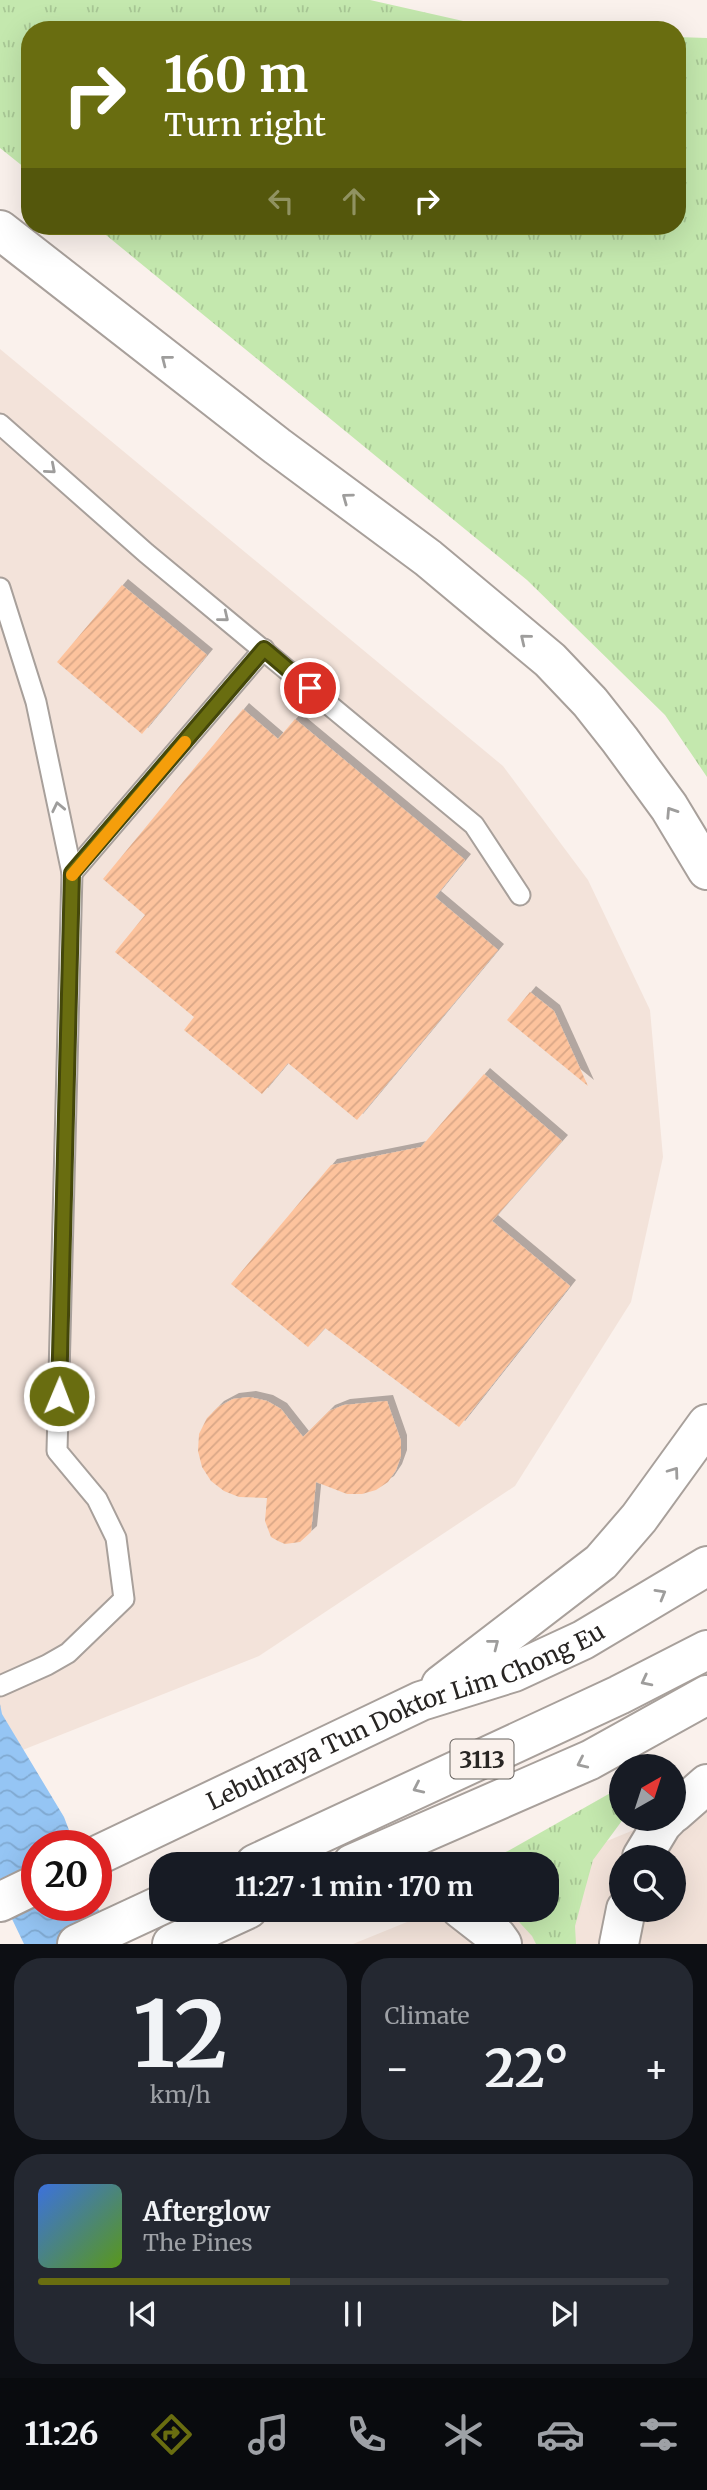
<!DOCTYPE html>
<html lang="en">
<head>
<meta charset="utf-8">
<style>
  body { margin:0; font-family:Merriweather,serif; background:#242831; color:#f1f3f6; height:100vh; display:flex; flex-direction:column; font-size:26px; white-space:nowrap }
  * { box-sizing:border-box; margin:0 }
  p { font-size:23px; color:#9ea1a6 }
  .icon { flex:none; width:38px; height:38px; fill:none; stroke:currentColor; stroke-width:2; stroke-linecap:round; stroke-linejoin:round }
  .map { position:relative; height:1944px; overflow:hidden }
  .sheet { display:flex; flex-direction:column; gap:14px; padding:14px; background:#0d0f14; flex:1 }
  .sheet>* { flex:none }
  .hud { position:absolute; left:21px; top:21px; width:665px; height:214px; border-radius:28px; box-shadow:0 7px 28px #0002; background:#696d10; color:#fff; overflow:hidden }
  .needle { width:46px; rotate:39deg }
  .buttons { position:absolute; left:609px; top:1754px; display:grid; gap:14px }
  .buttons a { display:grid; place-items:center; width:77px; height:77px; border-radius:50%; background:#171b24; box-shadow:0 7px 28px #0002; font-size:35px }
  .speed { position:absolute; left:21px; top:1830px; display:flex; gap:14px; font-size:35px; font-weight:700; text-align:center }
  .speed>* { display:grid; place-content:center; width:91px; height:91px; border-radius:50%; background:#171b24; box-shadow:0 7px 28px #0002; line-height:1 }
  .speed .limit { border:10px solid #d22; background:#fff; color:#111 }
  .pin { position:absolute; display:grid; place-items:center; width:60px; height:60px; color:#fff; margin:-30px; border:4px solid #fff; border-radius:50%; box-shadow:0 2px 7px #0007 }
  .me { position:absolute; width:77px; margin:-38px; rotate:1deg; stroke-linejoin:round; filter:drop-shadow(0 0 5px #0008) }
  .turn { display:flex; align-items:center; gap:24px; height:147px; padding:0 28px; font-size:32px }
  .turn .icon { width:91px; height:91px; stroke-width:2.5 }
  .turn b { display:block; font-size:49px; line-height:60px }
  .lanes { display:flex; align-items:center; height:66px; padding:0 28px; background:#0003; justify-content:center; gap:35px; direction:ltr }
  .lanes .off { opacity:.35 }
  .big { font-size:52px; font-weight:700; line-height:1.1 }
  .sheet .widget { flex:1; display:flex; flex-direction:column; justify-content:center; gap:10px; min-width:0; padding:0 24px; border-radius:28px; background:#242831 }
  .sheet .dial { align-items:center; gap:0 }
  .dial b { font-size:91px; line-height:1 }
  .song { display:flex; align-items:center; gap:21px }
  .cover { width:84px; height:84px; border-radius:10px; background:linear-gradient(135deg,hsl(220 70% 55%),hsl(90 70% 35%)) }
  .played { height:7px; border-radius:4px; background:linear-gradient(90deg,#696d10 40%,#363941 40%) }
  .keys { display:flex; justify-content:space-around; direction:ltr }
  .heat { display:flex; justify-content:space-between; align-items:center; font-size:38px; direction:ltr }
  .sheet .tiles { flex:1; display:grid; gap:14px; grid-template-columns:1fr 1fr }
  .widget:last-child { grid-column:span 2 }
  .trip { position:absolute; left:149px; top:1852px; width:410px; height:70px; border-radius:28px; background:#171b24; box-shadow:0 7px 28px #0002; font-weight:700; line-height:70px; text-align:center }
  .dock { display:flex; height:112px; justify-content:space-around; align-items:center; background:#090b0e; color:#9ea1a6 }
  .dock .icon { width:49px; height:49px }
  .dock .active { color:#696d10 }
  .dock b { font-size:32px; color:#f1f3f6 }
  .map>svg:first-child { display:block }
  .built { fill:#f3e3da; fill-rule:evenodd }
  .grass { fill:url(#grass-tufts) }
  .water { fill:url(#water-waves) }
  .building { fill:url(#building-hatch); filter:url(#shadow) }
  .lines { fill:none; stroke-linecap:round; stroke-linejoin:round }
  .lane-casing { stroke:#a8a09b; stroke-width:23 }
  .primary-casing { stroke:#a8a09b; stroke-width:42 }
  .highway-casing { stroke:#a8a09b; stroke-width:42 }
  .lane { stroke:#fff; stroke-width:19 }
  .primary { stroke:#fff; stroke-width:38 }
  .highway { stroke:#fff; stroke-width:38 }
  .oneway { stroke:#9e9d9c }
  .route-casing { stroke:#44470a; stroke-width:18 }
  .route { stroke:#696d10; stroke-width:12 }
  .slow { stroke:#f59e0b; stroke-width:12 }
  .labels { text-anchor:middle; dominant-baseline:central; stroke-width:7; stroke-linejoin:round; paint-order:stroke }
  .shield { fill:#faf1ec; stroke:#67625f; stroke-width:2 }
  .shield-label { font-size:23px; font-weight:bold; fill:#282523 }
  .street-label { font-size:24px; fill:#282523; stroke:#faf1ec }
</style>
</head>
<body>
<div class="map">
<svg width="707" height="1944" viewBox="0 0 707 1944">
  <defs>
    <pattern id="grass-tufts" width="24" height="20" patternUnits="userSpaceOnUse" patternTransform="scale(1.75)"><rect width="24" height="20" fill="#c4e8ae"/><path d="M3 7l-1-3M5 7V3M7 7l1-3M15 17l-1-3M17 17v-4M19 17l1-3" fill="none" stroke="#a8c795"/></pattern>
    <pattern id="water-waves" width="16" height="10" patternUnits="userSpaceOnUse" patternTransform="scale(1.75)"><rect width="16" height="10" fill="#95c5f4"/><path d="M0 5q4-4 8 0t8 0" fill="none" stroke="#80a9d1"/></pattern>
    <pattern id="building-hatch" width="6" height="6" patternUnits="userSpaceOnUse" patternTransform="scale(1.75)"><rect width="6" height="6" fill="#fdc39d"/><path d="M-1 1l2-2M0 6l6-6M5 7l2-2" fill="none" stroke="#d9a787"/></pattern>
    <filter id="shadow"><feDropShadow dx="6" dy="-6" stdDeviation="0" flood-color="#0004"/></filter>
  </defs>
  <rect width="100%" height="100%" fill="#faf1ec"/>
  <g class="built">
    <path d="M0,349L503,766L588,880L650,1010L663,1157L631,1302L515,1486L259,1656L0,1759Z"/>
    <path d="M707,1800V1944H353L439,1909H546V1866ZM621,1857H674V1909H621Z"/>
  </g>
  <g class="grass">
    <path d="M0,0H370L472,23L549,30H30V172L0,148Z"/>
    <path d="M677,37L707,38V777L665,715L527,580L95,226H677Z"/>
    <path d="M621,1787V1818H624L593,1860L575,1926L576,1944H536L532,1936L507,1909H546V1864H476L508,1851Z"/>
  </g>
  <path class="water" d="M0,1704L2,1714L64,1817L75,1846H37V1906H96V1903L112,1944H24L0,1894Z"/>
  <g class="building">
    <path d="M122,585L207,655L142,734L57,662Z"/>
    <path d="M243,709L278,739L295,719L465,860L435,897L498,950L357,1120L288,1063L262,1094L184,1030L194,1017L115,952L145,915L103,879Z"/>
    <path d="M530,992L554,1011L588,1086L507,1020Z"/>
    <path d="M484,1074L562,1141L492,1221L570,1286L459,1427L325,1328L308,1347L231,1284L331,1165L421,1147Z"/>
    <path d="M250,1397L267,1401L281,1409L303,1437L329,1411L344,1405L387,1401L401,1441V1456L396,1470L388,1482L376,1490L362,1494H347L316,1482L311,1532L300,1542L285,1544L278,1541L271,1537L265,1521L267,1498L239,1497L224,1491L211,1481L202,1467L198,1451L199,1434L207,1418L218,1407L233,1399Z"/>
  </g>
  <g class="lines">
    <defs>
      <g id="lane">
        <path d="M0,424L146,553L474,825L520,895"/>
        <path d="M0,588L36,702L72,873L57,1451L97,1499L116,1538L124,1599L68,1653L47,1665L0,1686"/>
        <path d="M72,873L264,649"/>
      </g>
      <g id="primary">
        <path d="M674,1813L707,1784"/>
        <path d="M642,1857L662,1824L668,1818"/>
        <path d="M619,1944L626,1909"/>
      </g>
      <g id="highway">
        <path d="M0,230L277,446L428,558L550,660L590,702L620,740L669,807L707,870"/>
        <path d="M441,1685L601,1562L639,1518L707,1424"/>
        <path id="s1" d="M96,1856L421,1701L514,1672L583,1640L707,1566"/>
        <path d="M255,1864L619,1695L707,1650"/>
        <path d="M352,1864L590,1760L707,1695"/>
        <path d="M0,1902L37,1884"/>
        <path d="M461,1909L497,1937L502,1944"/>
        <path d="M77,1944L161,1905"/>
        <path d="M172,1944L248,1909"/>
      </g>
    </defs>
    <use href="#lane" class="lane-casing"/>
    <use href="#primary" class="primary-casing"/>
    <use href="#highway" class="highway-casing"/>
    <use href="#lane" class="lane"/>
    <use href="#primary" class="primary"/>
    <use href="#highway" class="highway"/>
  </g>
  <defs><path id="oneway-chevron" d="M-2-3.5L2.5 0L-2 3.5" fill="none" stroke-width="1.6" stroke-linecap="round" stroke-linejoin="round" transform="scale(1.75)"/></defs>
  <g class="oneway">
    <use href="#oneway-chevron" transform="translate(166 360) rotate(-142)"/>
    <use href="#oneway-chevron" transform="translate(51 469) rotate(41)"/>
    <use href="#oneway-chevron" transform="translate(347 498) rotate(-144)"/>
    <use href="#oneway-chevron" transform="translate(224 617) rotate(39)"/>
    <use href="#oneway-chevron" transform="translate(525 639) rotate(-141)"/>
    <use href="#oneway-chevron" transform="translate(58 807) rotate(-102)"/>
    <use href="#oneway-chevron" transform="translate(671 812) rotate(-123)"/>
    <use href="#oneway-chevron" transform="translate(674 1472) rotate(-54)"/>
    <use href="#oneway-chevron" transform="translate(661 1594) rotate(-30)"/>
    <use href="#oneway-chevron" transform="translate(494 1644) rotate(-38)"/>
    <use href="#oneway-chevron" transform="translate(646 1681) rotate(153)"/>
    <use href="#oneway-chevron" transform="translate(582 1763) rotate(155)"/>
    <use href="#oneway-chevron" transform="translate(418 1788) rotate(155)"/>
  </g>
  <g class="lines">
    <defs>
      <path id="route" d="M59,1396L72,873L264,649L310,688"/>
    </defs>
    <use href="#route" class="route-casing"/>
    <use href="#route" class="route"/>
    <path class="slow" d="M72,875L185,742"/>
  </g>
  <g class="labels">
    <rect class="shield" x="450.5" y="1739.5" width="63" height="39" rx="5"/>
    <g class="shield-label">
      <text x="482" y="1759">3113</text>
    </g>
    <g class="street-label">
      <text stroke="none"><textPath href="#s1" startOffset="340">Lebuhraya Tun Doktor Lim Chong Eu</textPath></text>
    </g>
  </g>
</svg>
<div class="buttons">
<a><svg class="needle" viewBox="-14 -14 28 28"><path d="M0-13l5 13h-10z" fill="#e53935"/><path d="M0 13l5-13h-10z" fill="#9ea1a6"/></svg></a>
<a><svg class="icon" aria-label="search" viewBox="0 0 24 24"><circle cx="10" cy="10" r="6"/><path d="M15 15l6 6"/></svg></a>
</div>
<div class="speed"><div class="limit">20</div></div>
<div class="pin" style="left:310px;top:688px;background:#d93025"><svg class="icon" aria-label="arrive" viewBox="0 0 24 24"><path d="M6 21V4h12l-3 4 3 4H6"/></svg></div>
<svg class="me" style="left:59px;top:1396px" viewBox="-20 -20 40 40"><circle r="17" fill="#696d10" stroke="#fff" stroke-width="3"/><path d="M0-11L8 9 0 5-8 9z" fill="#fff"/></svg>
<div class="trip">11:27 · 1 min · 170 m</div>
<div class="hud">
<div class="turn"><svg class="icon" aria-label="right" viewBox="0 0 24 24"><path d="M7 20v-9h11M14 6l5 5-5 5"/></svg><div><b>160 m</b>Turn right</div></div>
<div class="lanes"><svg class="icon off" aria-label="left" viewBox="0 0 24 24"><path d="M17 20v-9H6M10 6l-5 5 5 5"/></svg><svg class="icon off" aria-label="ahead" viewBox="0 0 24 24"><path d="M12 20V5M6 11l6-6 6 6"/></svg><svg class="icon" aria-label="right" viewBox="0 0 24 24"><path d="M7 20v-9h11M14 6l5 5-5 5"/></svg></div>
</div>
</div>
<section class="sheet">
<div class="tiles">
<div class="widget dial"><b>12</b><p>km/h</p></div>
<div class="widget"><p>Climate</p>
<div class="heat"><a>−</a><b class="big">22°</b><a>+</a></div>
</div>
<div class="widget">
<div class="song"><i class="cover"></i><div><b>Afterglow</b><p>The Pines</p></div></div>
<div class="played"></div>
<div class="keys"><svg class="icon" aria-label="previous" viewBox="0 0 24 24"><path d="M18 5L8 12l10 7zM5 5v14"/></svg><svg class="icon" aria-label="pause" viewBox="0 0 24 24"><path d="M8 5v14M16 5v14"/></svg><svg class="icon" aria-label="next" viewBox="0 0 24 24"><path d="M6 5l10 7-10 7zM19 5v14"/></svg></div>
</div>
</div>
</section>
<nav class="dock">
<b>11:26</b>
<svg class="icon active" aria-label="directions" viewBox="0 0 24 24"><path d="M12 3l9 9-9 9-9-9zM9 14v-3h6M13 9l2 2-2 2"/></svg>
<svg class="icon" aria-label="music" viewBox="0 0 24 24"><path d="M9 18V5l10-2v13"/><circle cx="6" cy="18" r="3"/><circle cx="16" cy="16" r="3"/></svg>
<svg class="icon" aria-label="phone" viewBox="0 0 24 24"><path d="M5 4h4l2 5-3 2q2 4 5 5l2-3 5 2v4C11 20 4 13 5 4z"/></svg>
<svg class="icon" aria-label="climate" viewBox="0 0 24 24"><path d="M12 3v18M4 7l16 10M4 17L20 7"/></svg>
<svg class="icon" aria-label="car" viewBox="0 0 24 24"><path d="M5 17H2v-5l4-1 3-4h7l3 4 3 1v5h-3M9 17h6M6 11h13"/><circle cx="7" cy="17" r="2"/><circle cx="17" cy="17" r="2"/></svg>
<svg class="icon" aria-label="filters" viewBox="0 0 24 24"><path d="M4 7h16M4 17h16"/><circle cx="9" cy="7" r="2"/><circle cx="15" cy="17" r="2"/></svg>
</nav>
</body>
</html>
